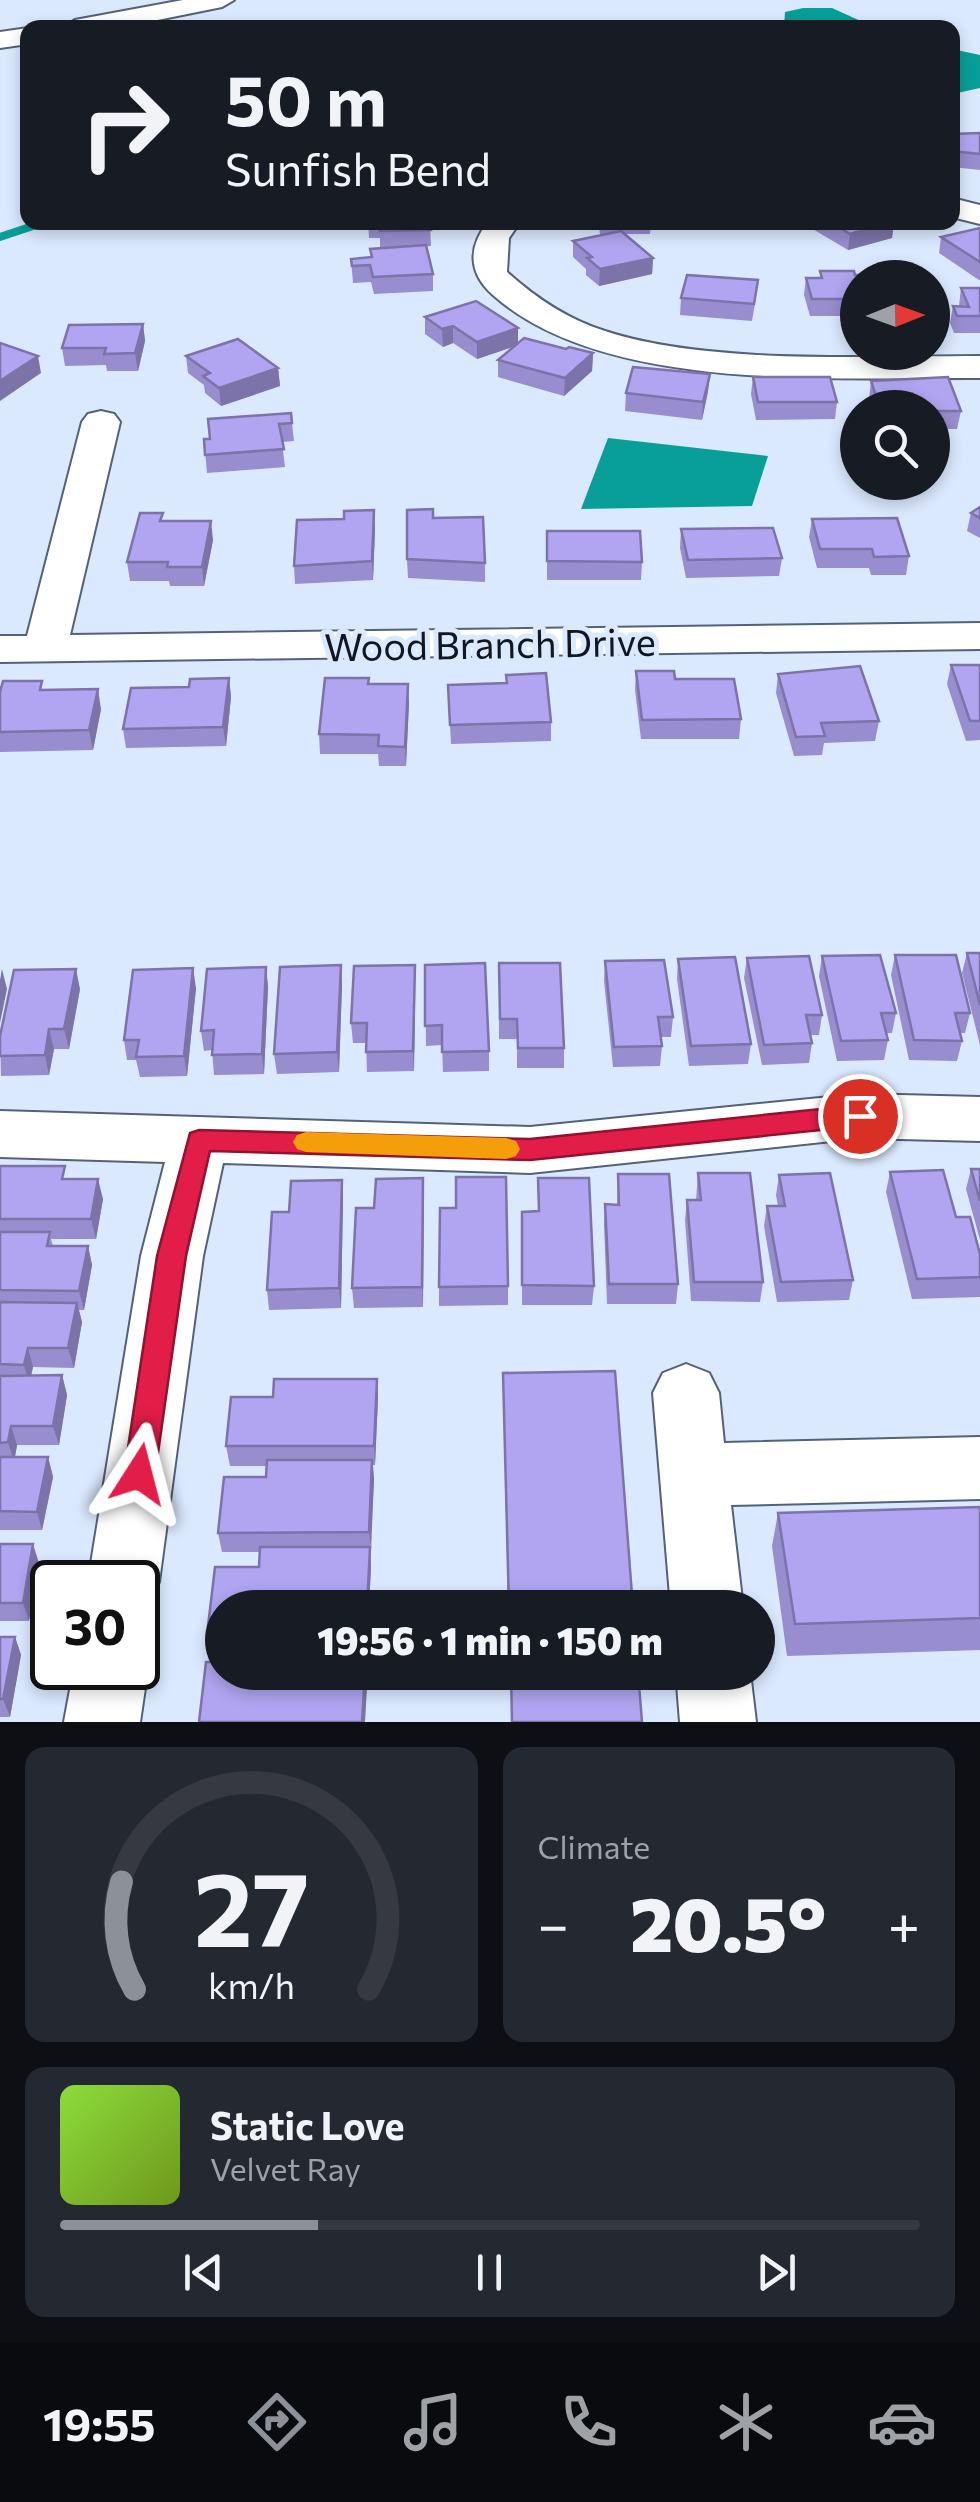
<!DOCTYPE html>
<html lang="en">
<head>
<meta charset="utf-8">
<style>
  body { margin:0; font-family:Commissioner,sans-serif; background:#242831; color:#f1f3f6; height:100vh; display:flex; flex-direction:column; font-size:38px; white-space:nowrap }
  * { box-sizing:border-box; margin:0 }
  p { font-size:32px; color:#9ea1a6 }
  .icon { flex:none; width:55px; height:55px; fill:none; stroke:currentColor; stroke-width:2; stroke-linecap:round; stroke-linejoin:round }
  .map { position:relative; height:1722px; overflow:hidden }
  .side { display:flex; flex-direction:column; gap:25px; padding:25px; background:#0d0f14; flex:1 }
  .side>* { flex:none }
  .top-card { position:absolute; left:20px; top:20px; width:940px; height:210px; border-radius:20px; box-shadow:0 5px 15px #0003; background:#171b24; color:#f1f3f6; overflow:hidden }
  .needle { width:65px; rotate:89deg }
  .controls { position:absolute; left:840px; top:260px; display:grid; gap:20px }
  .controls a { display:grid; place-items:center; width:110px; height:110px; border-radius:50%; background:#171b24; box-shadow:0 5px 15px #0003; font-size:50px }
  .speed { position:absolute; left:30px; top:1560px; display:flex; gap:20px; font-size:50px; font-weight:700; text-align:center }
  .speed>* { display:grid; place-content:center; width:130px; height:130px; border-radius:50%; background:#171b24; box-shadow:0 5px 15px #0003; line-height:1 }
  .speed .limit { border:5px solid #111; border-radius:15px; background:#fff; color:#111 }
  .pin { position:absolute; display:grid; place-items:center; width:85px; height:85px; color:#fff; margin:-42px; border:5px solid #fff; border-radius:50%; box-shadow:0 2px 10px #0007 }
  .me { position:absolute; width:110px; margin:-55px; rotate:9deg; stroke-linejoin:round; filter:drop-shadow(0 0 8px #0008) }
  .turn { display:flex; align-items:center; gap:35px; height:210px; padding:0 40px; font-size:45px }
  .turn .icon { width:130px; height:130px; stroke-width:2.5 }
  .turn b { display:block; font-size:70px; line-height:85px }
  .big { font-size:75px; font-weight:800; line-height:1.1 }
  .side .tile { flex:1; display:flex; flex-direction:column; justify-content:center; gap:15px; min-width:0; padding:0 35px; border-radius:20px; background:#242831 }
  .side .dial { align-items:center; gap:0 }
  .dial svg { height:260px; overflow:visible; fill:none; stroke:#363941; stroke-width:7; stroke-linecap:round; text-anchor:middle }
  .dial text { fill:#f1f3f6; stroke:none }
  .song { display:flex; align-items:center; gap:30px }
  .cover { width:120px; height:120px; border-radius:15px; background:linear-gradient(135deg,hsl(90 70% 55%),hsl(80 70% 35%)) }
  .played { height:10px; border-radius:5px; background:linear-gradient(90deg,#8c9099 30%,#363941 30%) }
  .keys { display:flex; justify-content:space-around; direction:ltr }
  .heat { display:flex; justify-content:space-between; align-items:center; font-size:55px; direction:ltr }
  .side .tiles { flex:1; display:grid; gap:25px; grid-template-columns:1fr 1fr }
  .tile:last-child { grid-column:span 2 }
  .trip { position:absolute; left:205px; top:1590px; width:570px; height:100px; border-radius:50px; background:#171b24; box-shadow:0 5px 15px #0003; font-weight:800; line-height:100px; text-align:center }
  .tabs { display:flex; height:160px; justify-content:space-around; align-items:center; background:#090b0e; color:#9ea1a6 }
  .tabs .icon { width:70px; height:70px }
  .tabs .current { color:#8c9099 }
  .tabs b { font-size:45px; color:#f1f3f6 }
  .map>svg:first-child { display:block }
  .water { fill:#079f98 }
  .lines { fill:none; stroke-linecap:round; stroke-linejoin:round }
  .stream { stroke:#079f98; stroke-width:8 }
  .minor-casing { stroke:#536278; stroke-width:4 }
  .minor { fill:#fff; fill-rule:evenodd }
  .wall { fill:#988dce }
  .shaded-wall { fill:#7c73a8 }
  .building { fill:#b1a4f0; stroke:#7c73a8; stroke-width:2.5 }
  .route { fill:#e11d48; stroke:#92132f; stroke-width:2.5 }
  .slow { fill:#f59e0b }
  .labels { text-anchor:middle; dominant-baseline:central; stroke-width:10; stroke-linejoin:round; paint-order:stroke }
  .street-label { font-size:38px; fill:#111720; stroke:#dbe9fe }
</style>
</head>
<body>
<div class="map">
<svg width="980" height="1722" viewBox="0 0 980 1722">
  <rect width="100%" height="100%" fill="#dbe9fe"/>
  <g class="water">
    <path d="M803,8H832L874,27H784L785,12Z"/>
    <path d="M952,49L980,55V88L953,94Z"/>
    <path d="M608,438L768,456L752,506L581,509Z"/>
  </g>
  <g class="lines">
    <path class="stream" d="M0,237L45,222"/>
    <defs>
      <g id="minor">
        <path d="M183,0H234L222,7L118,28H63L75,20Z"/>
        <path d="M28,28V44L0,48V32Z"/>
        <path d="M952,198L980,205V224L952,217Z"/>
        <path d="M488,222H520L509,238L507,272C536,298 567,319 605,331C708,365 870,356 980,356V378C838,377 604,394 493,295C469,274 467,248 488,222Z"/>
        <path d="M101,411L114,414L120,422L70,635L980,623V649L0,662V636H27L82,422L88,414Z"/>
        <path d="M860,1094L980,1097V1141L860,1138L530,1173L223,1163L203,1256L159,1582L148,1606L138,1610V1582H88L141,1256L165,1162L0,1157V1111L530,1127Z"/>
        <path d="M686,1364L709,1373L719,1393L724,1443L980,1437V1499L731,1505L743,1608H671L653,1393L663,1373Z"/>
        <path d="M138,1643L148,1668L140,1722H64L74,1668H138Z"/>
        <path d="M676,1672H750L756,1722H680Z"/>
      </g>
    </defs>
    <use href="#minor" class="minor-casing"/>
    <use href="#minor" class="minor"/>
  </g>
  <g class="wall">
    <path d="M980,133V170L952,167V134Z"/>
    <path d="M368,222H430L431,246H426L433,274V291L374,294L371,282L353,283L351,259L371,257L370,249L403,247H380V238H369Z"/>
    <path d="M598,222H651L650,234H624L653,258L652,274L599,286L586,275V269L573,257V241L606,234H600Z"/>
    <path d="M806,222H894L892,238L848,250L806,225Z"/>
    <path d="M980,228V280H979L939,253L941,237Z"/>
    <path d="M820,271L858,278V323H854L852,316H810L804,295L806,278H820Z"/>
    <path d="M961,288H980V333H954L950,323L953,306H959Z"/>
    <path d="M756,297L752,321L680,315L681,298Z"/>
    <path d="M425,317L518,328V343L593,353L592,371L564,396L498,377V360L513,347L477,359L453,343L443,347L425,334Z"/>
    <path d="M143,324L145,341L138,371H107L106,365L65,366L62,348Z"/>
    <path d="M186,356L278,368L280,386L221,406L205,393L204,385L188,373Z"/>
    <path d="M710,374L708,391L702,420L625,411L626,393Z"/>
    <path d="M753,377L837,402L835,419L756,420L751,394Z"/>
    <path d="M871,381L961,411L957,429H932V408H872L869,399Z"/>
    <path d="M208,419L292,423L294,441L282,442L285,467L207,473L204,439H210Z"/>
    <path d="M980,507V538L967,531L971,513Z"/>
    <path d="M433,518L485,563V582L408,578L407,559Z"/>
    <path d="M812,519L909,556L906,575H871L869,568H817L809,537Z"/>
    <path d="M164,521L213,540L204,586H170L169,581H130L127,562Z"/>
    <path d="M375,528L373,580L295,584L294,566Z"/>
    <path d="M681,529L782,558L779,576L686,578L680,548Z"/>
    <path d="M547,531L642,562L641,580H547Z"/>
    <path d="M951,665H980V740L966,741L947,684Z"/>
    <path d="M636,671L675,679L741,719L739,739H641L635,690Z"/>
    <path d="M778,674L879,721L875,741L824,743L822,755L794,756L776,693Z"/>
    <path d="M506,675L551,722V741L451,744L448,685L506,683Z"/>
    <path d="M229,678L231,697L226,746L126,748L123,729L189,687Z"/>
    <path d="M369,684L409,703L406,766H379L378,754H320L319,734Z"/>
    <path d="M0,692L101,709L93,750L0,752Z"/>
    <path d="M967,953H980V1045L962,973Z"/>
    <path d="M895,955L970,1013L965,1033H960L962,1041L957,1061L909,1060L891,975Z"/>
    <path d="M822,956L896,1013L892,1033H886L888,1040L884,1060L837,1061L819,976Z"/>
    <path d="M747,958L822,1015L819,1035H810L812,1043L809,1063L762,1065L744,978Z"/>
    <path d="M678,959L751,1044L748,1064L689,1066L677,979Z"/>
    <path d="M605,961L673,1017L671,1037H661L662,1046L660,1066L613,1067L604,981Z"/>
    <path d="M499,963L564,1048V1068H517V1039H499Z"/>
    <path d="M425,965L489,1051V1071L443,1072L442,1045L426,1046Z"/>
    <path d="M266,967L268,987L264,1074L214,1075L212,1050L204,1051L201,1031Z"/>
    <path d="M342,985L339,1072L277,1074L274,1054Z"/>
    <path d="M415,985L414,1071L367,1072L366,1043H353L351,1023Z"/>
    <path d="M196,988L187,1076L140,1077L136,1060H127L124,1040Z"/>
    <path d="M80,989L69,1049H54L49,1075L1,1076L0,1036Z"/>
    <path d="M0,1166L68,1179L103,1199L96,1239H51L53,1246H88L92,1265L84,1310H79L82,1322L74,1368L33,1367L31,1376L62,1375L67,1395L59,1445H17L15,1457H48L53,1477L42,1530H0Z"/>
    <path d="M971,1169H980V1240L966,1189Z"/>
    <path d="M890,1172L956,1217L980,1254V1297L912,1299L886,1192Z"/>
    <path d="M698,1173L763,1282L760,1302L691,1301L685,1220L687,1200H696Z"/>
    <path d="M618,1174L678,1284L676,1304H607L604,1224L605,1204L617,1205Z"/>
    <path d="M779,1175L853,1280L849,1300L777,1302L764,1226L767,1206H778L776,1195Z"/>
    <path d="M423,1178V1307L354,1308L352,1288L374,1208Z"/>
    <path d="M538,1178L594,1286L592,1305H522V1212L538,1211Z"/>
    <path d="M342,1180L343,1200L341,1308L269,1310L267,1290L289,1212Z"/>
    <path d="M508,1286V1305L439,1306V1287Z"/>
    <path d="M503,1373L633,1608H508Z"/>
    <path d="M274,1379H377L378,1398L375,1465H373L374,1479L370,1551L371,1566L369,1608H222V1644H212L208,1626L215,1567H259L260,1552H222L218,1533L224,1477H266L267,1466H230L226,1446L231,1397H273Z"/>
    <path d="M980,1507V1650L787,1656L772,1546L778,1513Z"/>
    <path d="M0,1544L39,1563L29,1621H0Z"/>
    <path d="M0,1637H15L21,1655L10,1717H0Z"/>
  </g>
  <g class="shaded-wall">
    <path d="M890,222H894L892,238L848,250L850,234Z"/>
    <path d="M653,258L652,274L599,286L600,269Z"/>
    <path d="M143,324L145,341L138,371L135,353Z"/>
    <path d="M453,326V343L443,347L442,329Z"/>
    <path d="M518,328V345L477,359V342Z"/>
    <path d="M593,353L592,371L564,396L565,378Z"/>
    <path d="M38,356L41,373L0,401V381Z"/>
    <path d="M278,368L280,386L221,406L219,388Z"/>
    <path d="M710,374L708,391L702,420L703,402Z"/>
    <path d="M374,510L375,528L373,580L372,561Z"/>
    <path d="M211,521L213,540L204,586L202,567Z"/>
    <path d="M229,678L231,697L226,746L223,727Z"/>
    <path d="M408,684L409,703L406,766L405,747Z"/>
    <path d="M98,689L101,709L93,750L89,730Z"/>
    <path d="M341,965L342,985L339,1072L337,1052Z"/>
    <path d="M415,965V985L414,1071L413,1051Z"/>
    <path d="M266,967L268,987L264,1074L262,1054Z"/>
    <path d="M193,968L196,988L187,1076L184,1056Z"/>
    <path d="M2,969L7,989L0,1023V980Z"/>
    <path d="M76,969L80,989L69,1049L64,1029Z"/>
    <path d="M49,1029L54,1049L49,1075L45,1055Z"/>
    <path d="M423,1178L424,1198L423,1307L422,1287Z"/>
    <path d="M98,1179L103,1199L96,1239L91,1219Z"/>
    <path d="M342,1180L343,1200L341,1308L339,1288Z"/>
    <path d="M88,1246L92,1265L84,1310L79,1291Z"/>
    <path d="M77,1303L82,1322L74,1368L68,1348Z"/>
    <path d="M28,1348L33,1367L29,1384L24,1365Z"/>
    <path d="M62,1375L67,1395L59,1445L53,1426Z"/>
    <path d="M377,1379L378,1398L375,1465L374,1446Z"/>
    <path d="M11,1426L17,1445L14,1462L8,1442Z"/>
    <path d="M48,1457L53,1477L42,1530L37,1512Z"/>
    <path d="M372,1460L374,1479L371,1551L369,1532Z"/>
    <path d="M33,1544L39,1563L29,1621L23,1603Z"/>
    <path d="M370,1547L371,1566L369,1608H367Z"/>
    <path d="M15,1637L21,1655L10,1717L3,1699Z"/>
    <path d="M365,1672H368L365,1722H362Z"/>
  </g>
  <g class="building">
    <path d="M366,24L368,28L310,26Z"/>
    <path d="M980,133V154L952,151V134Z"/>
    <path d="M380,222H430L431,230L380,231Z"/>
    <path d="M831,222H890L850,234Z"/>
    <path d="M980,228V262L941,237Z"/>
    <path d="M621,231L653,258L600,269L587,258L592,257L573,241Z"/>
    <path d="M426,245L433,274L373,277L370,265L352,266L351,259L372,257L370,249Z"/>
    <path d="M820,271H854L855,275H878L879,278H858V306H856L854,299H812L806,278H822Z"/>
    <path d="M687,275L758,280L754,304L681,298Z"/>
    <path d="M961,288H980V316H957L953,306L969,307Z"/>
    <path d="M476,301L518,328L477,342L453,326L442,329L425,317Z"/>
    <path d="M143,324L135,353L104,354L106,348H62L69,325Z"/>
    <path d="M524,338L566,349L569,347L593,353L565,378L498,360Z"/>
    <path d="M238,339L278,368L219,388L203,376L210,373L186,356Z"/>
    <path d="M0,343L38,356L0,381Z"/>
    <path d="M633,367L710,374L703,402L626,393Z"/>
    <path d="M753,377H830L837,402H758Z"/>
    <path d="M948,377L961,411H932V408H880L871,381Z"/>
    <path d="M291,413L292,423L279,424L284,449L205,455L204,439H210L208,419Z"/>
    <path d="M980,507V518L971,513Z"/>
    <path d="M433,509V518L483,517L485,563L407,559V510Z"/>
    <path d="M374,510L372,561L294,566L297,520L344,519V511Z"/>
    <path d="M140,513H163L160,521H211L202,567H167L168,562H127Z"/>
    <path d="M897,518L909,556L874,557L872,549H820L812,519Z"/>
    <path d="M773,528L782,558L688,560L681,529Z"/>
    <path d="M547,531H640L642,562L547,561Z"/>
    <path d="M951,665H980V721H970Z"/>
    <path d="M860,666L879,721L821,723L825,736L796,737L778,674Z"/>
    <path d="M636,671H674L675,679H734L741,719L642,720Z"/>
    <path d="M546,673L551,722L450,725L448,685L507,683L506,675Z"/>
    <path d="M229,678L223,727L123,729L131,688L189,687L190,679Z"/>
    <path d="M325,678H369L368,684H408L405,747L378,746L379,735L319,734Z"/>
    <path d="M3,681H42L40,690L98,689L89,730L0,732V692Z"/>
    <path d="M967,953H980V1005Z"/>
    <path d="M880,955L896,1013H881L888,1040L841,1041L822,956Z"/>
    <path d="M895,955H956L970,1013H955L962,1041L914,1040Z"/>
    <path d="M809,956L822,1015H806L812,1043L764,1045L747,958Z"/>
    <path d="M735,957L751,1044L691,1046L678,959Z"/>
    <path d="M664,960L673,1017H658L662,1046L614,1047L605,961Z"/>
    <path d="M485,963L489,1051L442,1052V1025L425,1026V965Z"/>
    <path d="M499,963H560L564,1048H518L517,1019H500Z"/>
    <path d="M341,965L337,1052L274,1054L280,967Z"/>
    <path d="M415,965L413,1051L366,1052L367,1023H351L354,966Z"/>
    <path d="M266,967L262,1054L212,1055L214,1030L201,1031L207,969Z"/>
    <path d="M193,968L184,1056L136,1057L139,1040H124L133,970Z"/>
    <path d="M76,969L64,1029H49L45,1055L0,1056V1036L14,970Z"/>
    <path d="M0,1166H65L62,1179H98L91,1219H0Z"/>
    <path d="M971,1169H980V1201Z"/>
    <path d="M943,1170L956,1217H970L980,1254V1277L917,1279L890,1172Z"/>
    <path d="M698,1173H750L763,1282H694L687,1200H701Z"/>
    <path d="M830,1173L853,1280L781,1282L767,1206H785L779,1175Z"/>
    <path d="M618,1174H669L678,1284H609L605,1204L619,1205Z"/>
    <path d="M456,1177H506L508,1286L439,1287L440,1208H456Z"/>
    <path d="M423,1178L422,1287L352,1288L356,1208H374L376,1179Z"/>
    <path d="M538,1178H589L594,1286L522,1285V1212L539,1211Z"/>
    <path d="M342,1180L339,1288L267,1290L272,1212H289L291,1181Z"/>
    <path d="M0,1232H50L47,1246H88L79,1291L0,1290Z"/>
    <path d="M0,1302L77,1303L68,1348H28L24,1365L0,1364Z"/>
    <path d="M615,1371L633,1608H509L503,1373Z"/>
    <path d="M62,1375L53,1426H11L8,1442L0,1443V1376Z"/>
    <path d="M274,1379H377L374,1446H226L231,1397H273Z"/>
    <path d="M0,1457H48L37,1512L0,1511Z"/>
    <path d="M267,1460H372L369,1532L218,1533L224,1477H266Z"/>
    <path d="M980,1507V1618L795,1624L778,1513Z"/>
    <path d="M0,1544H33L23,1603H0Z"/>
    <path d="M260,1547H370L367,1608H222V1626H208L215,1567H259Z"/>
    <path d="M0,1637H15L3,1699H0Z"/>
    <path d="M206,1662H222V1672H365L362,1722H199Z"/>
    <path d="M511,1672H638L642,1722H512Z"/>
  </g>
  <path class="route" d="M860,1105L869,1108L873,1116L869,1123L860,1126L530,1160L210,1151L186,1256L155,1474L150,1483L139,1488L128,1483L124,1474L157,1256L190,1133L199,1130L530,1139Z"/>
  <path class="slow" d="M306,1132L506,1138L516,1141L520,1149L516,1156L506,1159L306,1152L297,1149L293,1142L297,1135Z"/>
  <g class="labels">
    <g class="street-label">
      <text transform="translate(490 643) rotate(-1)">Wood Branch Drive</text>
    </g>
  </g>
</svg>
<div class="controls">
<a><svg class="needle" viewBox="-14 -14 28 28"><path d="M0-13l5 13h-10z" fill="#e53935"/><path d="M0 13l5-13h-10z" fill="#9ea1a6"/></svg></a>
<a><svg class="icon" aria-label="search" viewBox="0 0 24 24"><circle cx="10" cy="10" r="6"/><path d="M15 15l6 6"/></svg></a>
</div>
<div class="speed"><div class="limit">30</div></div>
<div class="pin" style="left:860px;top:1116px;background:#d93025"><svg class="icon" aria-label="arrive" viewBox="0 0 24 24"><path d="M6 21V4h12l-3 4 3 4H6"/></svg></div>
<svg class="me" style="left:139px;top:1474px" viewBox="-20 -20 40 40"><path d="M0-17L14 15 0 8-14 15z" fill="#e11d48" stroke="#fff" stroke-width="4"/></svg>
<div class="trip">19:56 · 1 min · 150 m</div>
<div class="top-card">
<div class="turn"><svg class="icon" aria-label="right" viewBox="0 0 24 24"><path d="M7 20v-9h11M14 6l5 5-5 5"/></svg><div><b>50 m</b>Sunfish Bend</div></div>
</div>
</div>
<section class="side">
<div class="tiles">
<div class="tile dial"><svg viewBox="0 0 100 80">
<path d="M14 69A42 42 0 1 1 86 69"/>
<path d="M14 69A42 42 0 0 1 10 36" stroke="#8c9099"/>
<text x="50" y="56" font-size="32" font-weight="700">27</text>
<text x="50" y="72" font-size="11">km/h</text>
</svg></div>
<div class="tile"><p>Climate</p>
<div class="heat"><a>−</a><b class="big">20.5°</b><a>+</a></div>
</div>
<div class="tile">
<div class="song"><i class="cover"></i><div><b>Static Love</b><p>Velvet Ray</p></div></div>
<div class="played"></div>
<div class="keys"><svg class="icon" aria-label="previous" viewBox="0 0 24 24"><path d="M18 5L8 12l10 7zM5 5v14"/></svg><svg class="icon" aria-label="pause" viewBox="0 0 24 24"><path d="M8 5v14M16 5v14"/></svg><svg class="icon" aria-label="next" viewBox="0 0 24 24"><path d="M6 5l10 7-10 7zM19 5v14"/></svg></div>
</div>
</div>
</section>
<nav class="tabs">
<b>19:55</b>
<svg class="icon current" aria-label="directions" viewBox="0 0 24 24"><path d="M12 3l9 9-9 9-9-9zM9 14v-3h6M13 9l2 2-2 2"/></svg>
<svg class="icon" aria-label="music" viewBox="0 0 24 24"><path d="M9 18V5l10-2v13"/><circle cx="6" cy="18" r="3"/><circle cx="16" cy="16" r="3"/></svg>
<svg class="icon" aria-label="phone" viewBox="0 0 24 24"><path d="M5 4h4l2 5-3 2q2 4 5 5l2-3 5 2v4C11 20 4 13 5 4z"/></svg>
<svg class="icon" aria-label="climate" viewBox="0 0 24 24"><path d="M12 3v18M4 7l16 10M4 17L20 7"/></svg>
<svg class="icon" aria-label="car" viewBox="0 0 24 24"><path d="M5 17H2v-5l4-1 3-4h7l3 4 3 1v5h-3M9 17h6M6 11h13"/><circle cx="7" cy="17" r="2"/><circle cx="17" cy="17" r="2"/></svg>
</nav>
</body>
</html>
